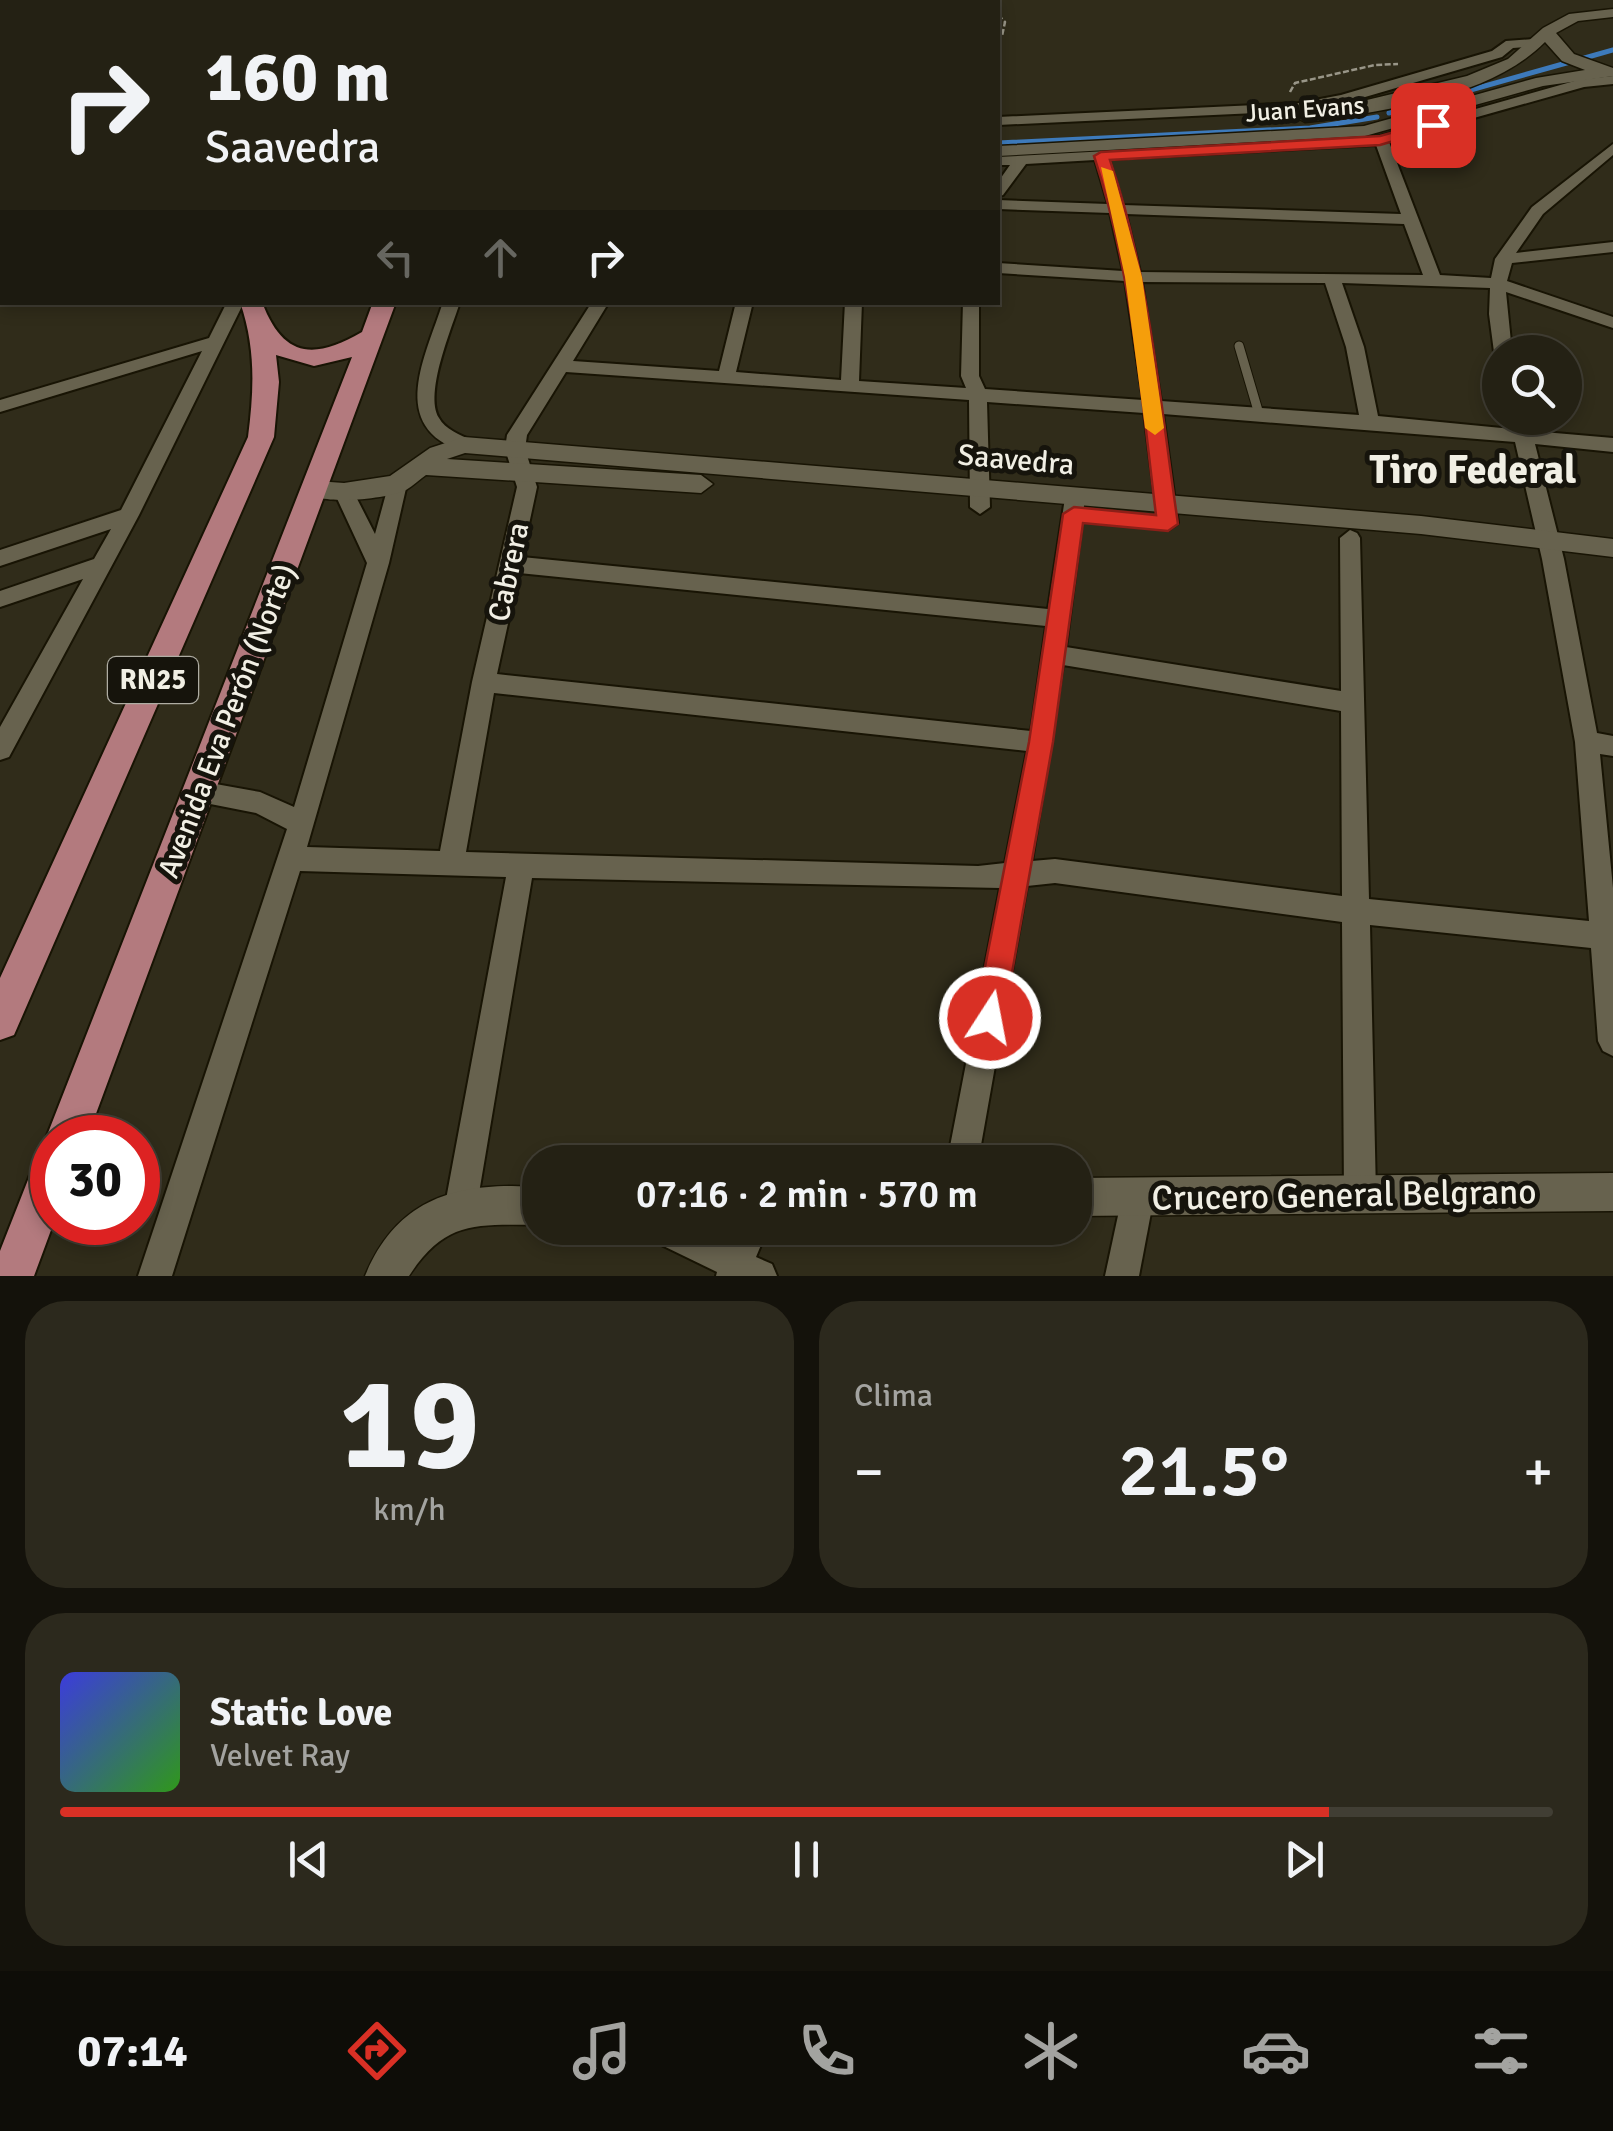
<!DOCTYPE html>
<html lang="es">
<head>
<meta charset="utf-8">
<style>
  body { margin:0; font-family:Signika,sans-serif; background:#2c291d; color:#f1f3f6; height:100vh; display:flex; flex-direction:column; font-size:38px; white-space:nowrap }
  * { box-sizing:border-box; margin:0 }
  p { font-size:32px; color:#a3a3a0 }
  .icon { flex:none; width:55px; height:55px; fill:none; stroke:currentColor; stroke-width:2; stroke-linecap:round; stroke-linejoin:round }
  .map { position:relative; height:1276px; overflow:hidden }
  .sheet { display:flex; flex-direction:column; gap:25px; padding:25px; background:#14120b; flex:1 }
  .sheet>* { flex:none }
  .guide { position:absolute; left:0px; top:0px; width:1000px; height:305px; box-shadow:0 5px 15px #0003,0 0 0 2px #413e34; background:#242114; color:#f1f3f6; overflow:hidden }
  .tools { position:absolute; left:1482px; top:335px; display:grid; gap:20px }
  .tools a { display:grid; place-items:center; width:100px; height:100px; border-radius:50%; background:#242114; box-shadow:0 5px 15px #0003,0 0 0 2px #413e34; font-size:50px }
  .speed { position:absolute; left:30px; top:1115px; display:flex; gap:20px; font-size:50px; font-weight:700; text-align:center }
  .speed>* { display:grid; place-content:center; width:130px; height:130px; border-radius:50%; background:#242114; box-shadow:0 5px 15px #0003,0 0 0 2px #413e34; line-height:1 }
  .speed .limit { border:15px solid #d22; background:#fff; color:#111 }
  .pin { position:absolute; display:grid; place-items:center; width:85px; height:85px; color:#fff; margin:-42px; border-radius:20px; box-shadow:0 5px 15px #0006 }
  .me { position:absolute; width:110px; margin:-55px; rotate:11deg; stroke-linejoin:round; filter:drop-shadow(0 0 8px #0008) }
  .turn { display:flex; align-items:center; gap:35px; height:210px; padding:0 40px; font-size:45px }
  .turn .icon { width:130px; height:130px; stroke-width:2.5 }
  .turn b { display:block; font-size:70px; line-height:85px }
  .lanes { display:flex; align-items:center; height:95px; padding:0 40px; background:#0003; justify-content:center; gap:50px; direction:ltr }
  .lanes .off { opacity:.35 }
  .big { font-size:75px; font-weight:600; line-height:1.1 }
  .sheet .widget { flex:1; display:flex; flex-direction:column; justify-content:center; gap:15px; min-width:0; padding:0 35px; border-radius:40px; background:#2c291d }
  .sheet .dial { align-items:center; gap:0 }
  .dial b { font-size:130px; line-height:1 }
  .song { display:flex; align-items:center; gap:30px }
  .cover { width:120px; height:120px; border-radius:15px; background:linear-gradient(135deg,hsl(240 70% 55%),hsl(110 70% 35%)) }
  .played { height:10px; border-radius:5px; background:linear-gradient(90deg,#d93025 85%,#413e34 85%) }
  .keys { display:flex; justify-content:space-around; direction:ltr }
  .heat { display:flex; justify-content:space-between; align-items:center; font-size:55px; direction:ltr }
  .sheet .tiles { flex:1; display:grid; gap:25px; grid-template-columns:1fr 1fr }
  .widget:last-child { grid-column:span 2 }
  .trip { position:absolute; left:522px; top:1145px; width:570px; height:100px; border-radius:40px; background:#242114; box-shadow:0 5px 15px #0003,0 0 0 2px #413e34; font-weight:600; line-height:100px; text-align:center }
  .dock { display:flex; height:160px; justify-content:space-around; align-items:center; background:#0e0d08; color:#a3a3a0 }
  .dock .icon { width:70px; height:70px }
  .dock .on { color:#d93025 }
  .dock b { font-size:45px; color:#f1f3f6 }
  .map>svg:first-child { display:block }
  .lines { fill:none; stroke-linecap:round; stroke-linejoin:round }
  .stream { stroke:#3d7abb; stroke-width:5 }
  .service-casing { stroke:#181404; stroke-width:11 }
  .minor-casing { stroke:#181404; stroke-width:4 }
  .tertiary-casing { stroke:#181404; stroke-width:3 }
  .primary-casing { stroke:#181404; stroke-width:4 }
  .path { stroke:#999688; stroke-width:2.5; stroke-dasharray:6 2.5; stroke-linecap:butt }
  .service { stroke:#67624e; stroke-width:9 }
  .minor { fill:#67624e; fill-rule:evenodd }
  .tertiary { fill:#67624e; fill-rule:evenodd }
  .primary { fill:#b37a7e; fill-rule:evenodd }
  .route { fill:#d93025; stroke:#8d1f18; stroke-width:2.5 }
  .slow { fill:#f59e0b }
  .labels { text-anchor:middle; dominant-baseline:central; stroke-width:10; stroke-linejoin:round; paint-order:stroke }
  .far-street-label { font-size:25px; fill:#f1efe4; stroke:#16140c }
  .shield { fill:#16140c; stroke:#afada3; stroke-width:2.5 }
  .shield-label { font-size:28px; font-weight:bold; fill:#f1efe4 }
  .street-label { font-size:30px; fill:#f1efe4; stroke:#16140c }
  .near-street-label { font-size:35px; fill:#f1efe4; stroke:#16140c }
  .district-label { font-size:40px; font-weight:bold; fill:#f1efe4; stroke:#16140c }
</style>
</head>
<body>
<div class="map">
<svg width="1613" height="1276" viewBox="0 0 1613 1276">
  <rect width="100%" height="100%" fill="#302c1a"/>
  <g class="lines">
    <g class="stream">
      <path d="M1581,59L1613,50"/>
      <path d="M1389,113L1570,62"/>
      <path d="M998,143L1310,128L1377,117"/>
    </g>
    <defs>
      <path id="service" d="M1239,346L1259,414"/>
      <g id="minor">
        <rect x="97" y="0" width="12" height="2"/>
        <path d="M634,0H670L671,2H636Z"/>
        <rect x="847" y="0" width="12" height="2"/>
        <path d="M963,0H977L978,2H965Z"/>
        <path d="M1534,39L1538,40V46L1513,48L1502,57L1348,102L1299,111L998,125V117L1299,103L1341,95L1492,51L1506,41Z"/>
        <rect x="0" y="67" width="2" height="8"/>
        <path d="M1613,76V84L1584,87L1389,142L1440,275L1491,278L1495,259L1532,207L1613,144V155L1543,214L1516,253L1613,242V252L1512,263L1507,281L1613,317V328L1506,292L1512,352H1500V357L1494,352L1489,314L1490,288L1342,283L1364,347L1378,416L1512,429L1510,418H1528L1532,431L1613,438V452L1535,444L1564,559L1597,733L1613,736V756L1600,754L1613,888V1056L1603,1051L1598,1041L1591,948L1370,925L1376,1194L1371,1205L1360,1210L1349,1205L1344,1194L1342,922L1055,883L1027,886L978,1162H947L1000,888L532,878L477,1205L472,1216L461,1221L450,1216L445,1205L506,877L300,871L172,1276H138L287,829L256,813L190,800L186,792L190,784L199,781L260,792L294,807L367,563L334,492L337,487H351L375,534L390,479L397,477L407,484L389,563L307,847L440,851L472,682L517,487L505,449L507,435L592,302H609L573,361L719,371L736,302H753L736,372L841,380L845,302H862L859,381L966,388L961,376L963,302H979V376L985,389L1143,400L1125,281L998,273V263L1123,271L1110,213L998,209V200L1108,204L1095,160L1026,164L1003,195L998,197V182L1010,165H998V157L1380,136L1578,80ZM1376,145L1401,214L1123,205L1109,159ZM1126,214L1404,224L1423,275L1140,272ZM1142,282L1325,283L1346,347L1359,415L1161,401ZM566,372L969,400L970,507L980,514L990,507L987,402L1144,413L1158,523L1168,530L1178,523L1163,414L1515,442L1542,559L1575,742L1589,921L1369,899L1360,538L1357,533L1350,530L1340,538L1341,691L1066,647L1085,498L1075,491L1065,498L1048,609L522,557L537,487L525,449L527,435ZM519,573L1046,626L1031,731L497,674ZM1063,665L1341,711L1342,896L1055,859L1032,861ZM494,693L1027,751L1005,863L978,866L466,852Z"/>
        <path d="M227,302H244L139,515L9,757L0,760V727L83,579L0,607V591L94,559L111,529L0,566V550L121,510L202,351L0,412V400L209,338Z"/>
        <path d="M443,302H460C452,328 424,393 439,418C445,429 460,435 471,440L474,445L471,450L464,452C386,427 426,356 443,302Z"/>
        <path d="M1138,1181L1149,1186L1154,1197L1139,1276H1105L1122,1197L1127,1186Z"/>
        <path d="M644,1228H694L729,1244L736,1228H768L756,1257L772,1264L777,1276H716L717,1272L649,1239Z"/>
      </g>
      <g id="tertiary">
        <path d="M364,0H380L381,2H365Z"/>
        <path d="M1613,9V17L1578,21L1556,33L1574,54L1613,68V76L1543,86L1365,136L998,156V146L1364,126L1536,78L1585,70L1562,61L1545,42C1491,96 1397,108 1324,120L1305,122L1296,117L1467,76L1508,59L1543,28L1569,14Z"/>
        <path d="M2,20V30L0,31V21Z"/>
        <path d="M464,437L1421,516L1613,539V557L1421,534L465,453L447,459L701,475L713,484L701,493L426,475C420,479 413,486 406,490C388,499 316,507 304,490L316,481L344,483L390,476L430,448Z"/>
        <path d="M1613,1173V1211L1075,1216V1178Z"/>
        <path d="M512,1186L540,1187V1225C478,1225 446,1219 409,1276H365C393,1208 442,1186 512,1186Z"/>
      </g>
      <path id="primary" d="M240,302H262C283,358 314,360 362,332L373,302H396L87,1138H52L54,1222L34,1276H0V1251L37,1157L51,1152L46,1138L352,357L314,366L276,355L279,382L274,437L14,1035L0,1040V978L248,437C254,390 256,348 240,302Z"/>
    </defs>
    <use href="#service" class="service-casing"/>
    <use href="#minor" class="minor-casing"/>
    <use href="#tertiary" class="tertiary-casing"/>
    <use href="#primary" class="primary-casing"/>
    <g class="path">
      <path d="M998,15L1005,22L1002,36H998"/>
      <path d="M1290,92L1295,83L1375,65L1398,64"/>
    </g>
    <use href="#service" class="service"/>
    <use href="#minor" class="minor"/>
    <use href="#tertiary" class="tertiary"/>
    <use href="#primary" class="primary"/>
  </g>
  <path class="route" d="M1433,121L1440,125L1438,128L1380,145L1110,160C1150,277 1160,402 1178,524L1168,531L1083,523L1053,742L1004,1018L1000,1029L990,1033L979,1029L975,1018L1029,742L1063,514L1074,507L1156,515C1141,394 1132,272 1094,156L1101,152L1380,136Z"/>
  <path class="slow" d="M1101,167L1113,171L1142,277L1164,428L1155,435L1145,428L1125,277Z"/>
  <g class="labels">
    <g class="far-street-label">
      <text transform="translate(1305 109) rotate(-4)">Juan Evans</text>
    </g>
    <rect class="shield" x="108" y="657" width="90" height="46" rx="8"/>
    <g class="shield-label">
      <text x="153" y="680">RN25</text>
    </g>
    <g class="street-label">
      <text transform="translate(1016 460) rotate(5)">Saavedra</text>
      <text transform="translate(509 572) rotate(-78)">Cabrera</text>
      <text transform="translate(227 721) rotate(-69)">Avenida Eva Perón (Norte)</text>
    </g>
    <g class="near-street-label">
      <text transform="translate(1344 1195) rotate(-1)">Crucero General Belgrano</text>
    </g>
    <g class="district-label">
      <text x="1473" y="470">Tiro Federal</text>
    </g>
  </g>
</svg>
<div class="tools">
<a><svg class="icon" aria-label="search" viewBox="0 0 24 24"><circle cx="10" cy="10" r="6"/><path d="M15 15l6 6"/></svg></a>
</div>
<div class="speed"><div class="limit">30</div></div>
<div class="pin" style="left:1433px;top:125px;background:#d93025"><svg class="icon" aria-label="arrive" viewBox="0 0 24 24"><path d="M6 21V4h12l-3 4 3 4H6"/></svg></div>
<svg class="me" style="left:990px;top:1018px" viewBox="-20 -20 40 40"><circle r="17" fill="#d93025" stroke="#fff" stroke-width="3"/><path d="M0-11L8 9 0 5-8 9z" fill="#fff"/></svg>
<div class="trip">07:16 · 2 min · 570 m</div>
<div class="guide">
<div class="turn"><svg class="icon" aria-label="right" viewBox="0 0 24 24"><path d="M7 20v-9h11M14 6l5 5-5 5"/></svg><div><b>160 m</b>Saavedra</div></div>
<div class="lanes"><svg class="icon off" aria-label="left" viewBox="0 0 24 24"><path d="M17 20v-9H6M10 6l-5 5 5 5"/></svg><svg class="icon off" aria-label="ahead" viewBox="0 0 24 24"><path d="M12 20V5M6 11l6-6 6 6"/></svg><svg class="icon" aria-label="right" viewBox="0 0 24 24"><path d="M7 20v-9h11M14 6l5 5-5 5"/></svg></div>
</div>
</div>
<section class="sheet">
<div class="tiles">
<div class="widget dial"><b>19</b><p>km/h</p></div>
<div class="widget"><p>Clima</p>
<div class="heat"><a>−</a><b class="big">21.5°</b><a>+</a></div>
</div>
<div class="widget">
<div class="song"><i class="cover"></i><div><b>Static Love</b><p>Velvet Ray</p></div></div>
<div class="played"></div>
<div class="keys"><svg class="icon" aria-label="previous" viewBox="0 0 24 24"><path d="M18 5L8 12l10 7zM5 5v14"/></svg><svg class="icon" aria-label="pause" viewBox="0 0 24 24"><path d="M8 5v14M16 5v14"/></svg><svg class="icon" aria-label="next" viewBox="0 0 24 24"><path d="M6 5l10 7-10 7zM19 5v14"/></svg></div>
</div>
</div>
</section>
<nav class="dock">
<b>07:14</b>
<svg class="icon on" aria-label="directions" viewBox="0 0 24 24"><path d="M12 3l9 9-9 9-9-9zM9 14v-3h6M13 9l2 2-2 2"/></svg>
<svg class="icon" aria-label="music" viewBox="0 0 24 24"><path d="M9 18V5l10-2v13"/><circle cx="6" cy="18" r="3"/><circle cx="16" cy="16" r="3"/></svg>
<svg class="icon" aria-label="phone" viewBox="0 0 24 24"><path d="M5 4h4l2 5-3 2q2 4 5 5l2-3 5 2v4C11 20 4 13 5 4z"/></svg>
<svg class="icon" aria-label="climate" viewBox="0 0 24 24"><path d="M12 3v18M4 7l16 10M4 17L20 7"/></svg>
<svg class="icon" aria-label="car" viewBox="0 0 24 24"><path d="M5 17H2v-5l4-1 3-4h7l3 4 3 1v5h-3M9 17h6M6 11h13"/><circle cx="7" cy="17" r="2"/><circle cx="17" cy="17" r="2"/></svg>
<svg class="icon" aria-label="filters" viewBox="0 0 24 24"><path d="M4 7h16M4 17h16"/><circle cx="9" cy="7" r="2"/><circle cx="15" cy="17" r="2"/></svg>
</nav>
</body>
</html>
